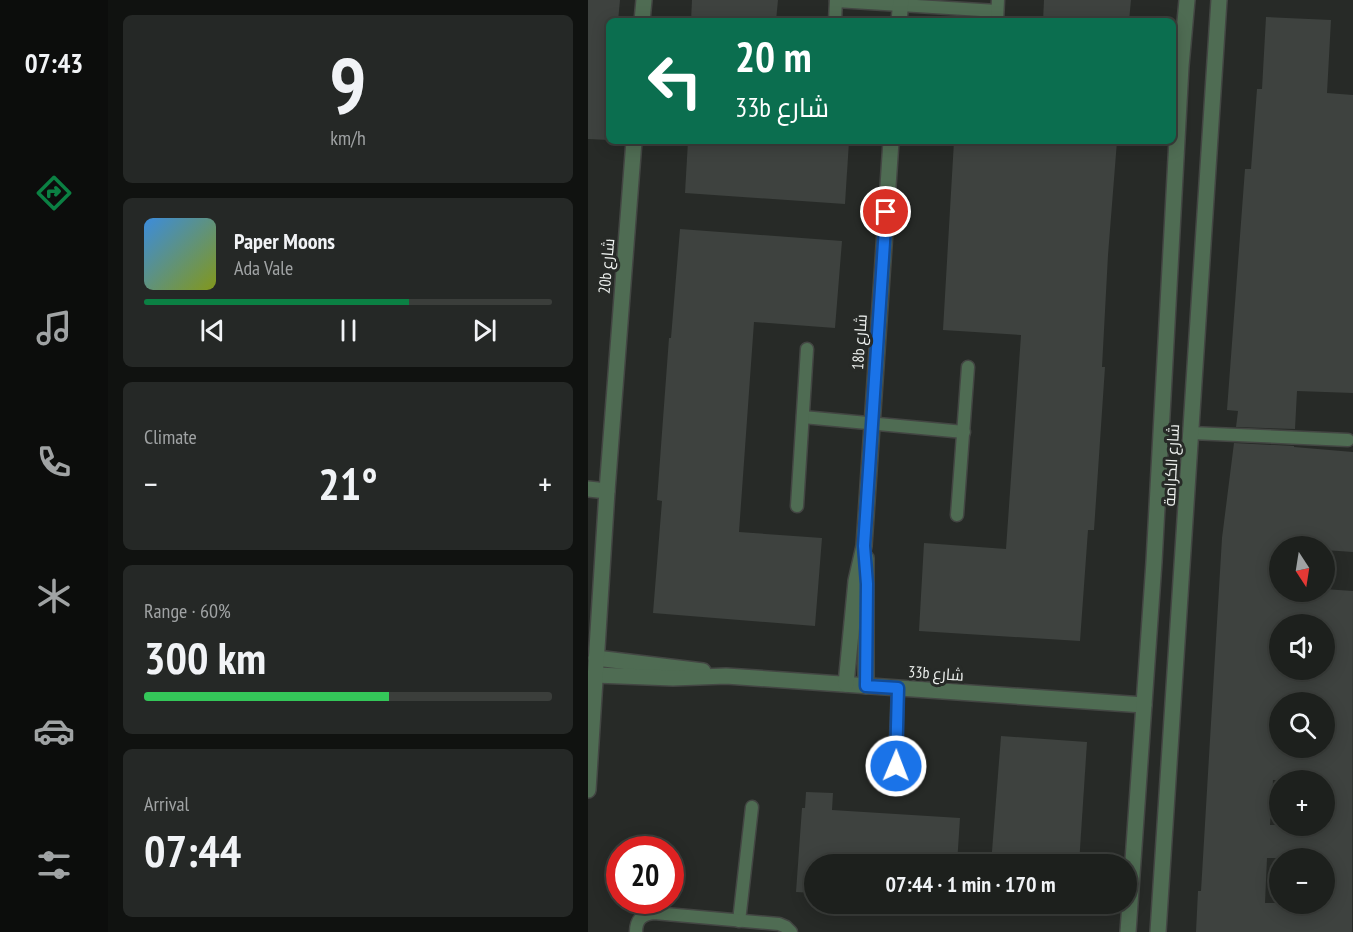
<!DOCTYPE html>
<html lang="en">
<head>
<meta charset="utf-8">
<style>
  body { margin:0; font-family:"PT Sans Narrow",Cairo,sans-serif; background:#252826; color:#f1f3f6; height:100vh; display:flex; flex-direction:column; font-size:22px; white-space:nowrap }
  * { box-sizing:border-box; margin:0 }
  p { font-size:20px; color:#a0a3a4 }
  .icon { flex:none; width:33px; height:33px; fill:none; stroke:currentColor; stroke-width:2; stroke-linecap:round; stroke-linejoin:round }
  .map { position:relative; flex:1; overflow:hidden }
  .sheet { display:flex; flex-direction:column; gap:15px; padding:15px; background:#101210; width:480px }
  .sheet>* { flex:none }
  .guide { position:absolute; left:18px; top:18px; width:570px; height:126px; border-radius:9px; box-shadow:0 3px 15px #0003,0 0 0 2px #3b3e3b; background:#0b6e4f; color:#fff; overflow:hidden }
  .needle { width:39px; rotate:168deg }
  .buttons { position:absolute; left:681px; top:536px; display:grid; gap:12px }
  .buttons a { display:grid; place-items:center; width:66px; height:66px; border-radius:50%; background:#1d201d; box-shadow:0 3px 15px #0003,0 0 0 2px #3b3e3b; font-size:30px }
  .speed { position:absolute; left:18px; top:836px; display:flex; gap:12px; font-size:30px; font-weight:700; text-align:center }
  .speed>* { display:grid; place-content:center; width:78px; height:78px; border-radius:50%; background:#1d201d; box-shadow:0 3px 15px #0003,0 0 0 2px #3b3e3b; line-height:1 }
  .speed .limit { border:9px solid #d22; background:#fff; color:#111 }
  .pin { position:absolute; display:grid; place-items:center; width:51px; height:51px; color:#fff; margin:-26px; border:3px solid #fff; border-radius:50%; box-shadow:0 2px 6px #0007 }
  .me { position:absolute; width:66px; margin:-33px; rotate:1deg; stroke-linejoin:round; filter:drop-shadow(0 0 4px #0008) }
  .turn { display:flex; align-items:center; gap:21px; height:126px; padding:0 30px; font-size:27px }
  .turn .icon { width:78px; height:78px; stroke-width:2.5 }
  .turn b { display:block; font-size:42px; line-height:51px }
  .big { font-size:45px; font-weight:600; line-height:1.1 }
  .sheet .widget { flex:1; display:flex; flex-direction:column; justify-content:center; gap:9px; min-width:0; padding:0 21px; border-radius:9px; background:#252826 }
  .sheet .dial { align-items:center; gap:0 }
  .dial b { font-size:78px; line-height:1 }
  .song { display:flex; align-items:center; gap:18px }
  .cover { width:72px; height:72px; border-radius:9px; background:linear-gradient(135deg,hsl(210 70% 55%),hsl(70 70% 35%)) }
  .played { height:6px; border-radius:3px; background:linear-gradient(90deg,#0b8043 65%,#3b3e3b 65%) }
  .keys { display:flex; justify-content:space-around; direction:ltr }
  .heat { display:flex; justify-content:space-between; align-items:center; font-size:33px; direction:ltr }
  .charge { height:9px; border-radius:4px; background:linear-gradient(90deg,#34c759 60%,#3b3e3b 0) }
  .trip { position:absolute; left:216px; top:854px; width:333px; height:60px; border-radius:30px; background:#1d201d; box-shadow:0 3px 15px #0003,0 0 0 2px #3b3e3b; font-weight:600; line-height:60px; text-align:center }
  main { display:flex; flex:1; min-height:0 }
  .dock { display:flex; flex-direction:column; width:108px; justify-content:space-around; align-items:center; background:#0c0d0c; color:#a0a3a4 }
  .dock .icon { width:42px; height:42px }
  .dock .active { color:#0b8043 }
  .dock b { font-size:27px; color:#f1f3f6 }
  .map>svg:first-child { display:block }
  .building { fill:#3e423f; fill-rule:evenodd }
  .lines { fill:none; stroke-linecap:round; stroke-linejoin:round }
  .service-casing { stroke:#434643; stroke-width:15 }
  .minor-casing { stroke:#434643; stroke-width:18 }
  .service { stroke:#4f6c53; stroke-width:12 }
  .minor { stroke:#4f6c53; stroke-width:15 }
  .route-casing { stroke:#114b97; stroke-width:15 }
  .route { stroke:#1a73e8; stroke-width:10 }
  .labels { text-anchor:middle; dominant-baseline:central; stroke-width:6; stroke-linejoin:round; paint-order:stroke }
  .street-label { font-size:16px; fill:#ecefed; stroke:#272a27 }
</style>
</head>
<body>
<main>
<nav class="dock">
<b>07:43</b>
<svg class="icon active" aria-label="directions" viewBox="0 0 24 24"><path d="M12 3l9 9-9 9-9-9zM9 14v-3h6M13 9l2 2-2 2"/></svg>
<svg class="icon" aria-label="music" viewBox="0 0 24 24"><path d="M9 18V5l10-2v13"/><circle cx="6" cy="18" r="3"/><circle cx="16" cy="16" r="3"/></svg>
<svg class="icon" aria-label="phone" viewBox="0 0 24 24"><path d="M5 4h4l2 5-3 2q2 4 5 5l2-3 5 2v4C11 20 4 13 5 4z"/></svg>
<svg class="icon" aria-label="climate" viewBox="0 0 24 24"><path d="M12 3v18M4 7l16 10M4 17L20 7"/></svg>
<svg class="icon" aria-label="car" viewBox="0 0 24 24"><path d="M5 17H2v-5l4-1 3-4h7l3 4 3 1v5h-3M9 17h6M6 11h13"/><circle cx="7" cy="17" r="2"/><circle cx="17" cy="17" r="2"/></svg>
<svg class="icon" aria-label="filters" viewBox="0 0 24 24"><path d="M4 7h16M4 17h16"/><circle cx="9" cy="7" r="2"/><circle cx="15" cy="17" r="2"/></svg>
</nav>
<section class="sheet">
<div class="widget dial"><b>9</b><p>km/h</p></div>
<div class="widget">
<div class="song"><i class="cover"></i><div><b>Paper Moons</b><p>Ada Vale</p></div></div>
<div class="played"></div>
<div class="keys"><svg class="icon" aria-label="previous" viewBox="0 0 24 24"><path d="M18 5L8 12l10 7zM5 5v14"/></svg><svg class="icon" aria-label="pause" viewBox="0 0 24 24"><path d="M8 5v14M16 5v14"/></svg><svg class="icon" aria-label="next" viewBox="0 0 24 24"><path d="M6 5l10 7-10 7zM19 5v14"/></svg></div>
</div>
<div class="widget"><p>Climate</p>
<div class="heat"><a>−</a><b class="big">21°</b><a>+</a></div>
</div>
<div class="widget"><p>Range · 60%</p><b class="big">300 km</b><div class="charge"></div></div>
<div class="widget"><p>Arrival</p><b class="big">07:44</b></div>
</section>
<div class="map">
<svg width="765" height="932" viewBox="0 0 765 932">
  <rect width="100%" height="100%" fill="#272a27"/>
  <g class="building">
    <path d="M0,0H32L30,21H21V140L0,139Z"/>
    <path d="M104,0H190L188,21H103Z"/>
    <path d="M456,0H543L541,21H455Z"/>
    <path d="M678,17L743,20L739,93L765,95V393L709,391L707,429L648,427L650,411L639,410L657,169H663L669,89H674Z"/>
    <path d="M100,141H261L257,204L97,193Z"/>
    <path d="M366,141H529L520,255L514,367H517L506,530H500L492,641L331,631L336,543L418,549L433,335L355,330Z"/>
    <path d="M92,229L254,241L247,328L166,322L151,532L234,538L227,626L65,613L74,501L69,500L81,338H83Z"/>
    <path d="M646,443L706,446V447L765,452V552L736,550V546H692V591H736V589L765,591L764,932H608L610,891H613L634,538ZM692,624H736V669H692ZM690,702H736V747H687ZM685,780H736V825H682ZM679,858H736V903H677Z"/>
    <path d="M413,736L499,742L491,864H403Z"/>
    <path d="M218,792L245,793L244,810L372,818L369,864H226V893L208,892L214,808H217Z"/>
  </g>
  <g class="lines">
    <defs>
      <g id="service">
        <path d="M248,1L409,11"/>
        <path d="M247,21L248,0"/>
        <path d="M409,21L410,0"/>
        <path d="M215,417L376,432"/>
        <path d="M603,433L760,440"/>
        <path d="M209,506L219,349"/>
        <path d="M369,515L380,367"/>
        <path d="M307,766L310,688"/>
        <path d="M151,921L164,807"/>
        <path d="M48,932C48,920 54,914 66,913L191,924L198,927L203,932"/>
      </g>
      <g id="minor">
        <path d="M54,21L56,0"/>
        <path d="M311,21L313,0"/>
        <path d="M0,489L19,491"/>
        <path d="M278,558V686"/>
        <path d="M8,658L115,671"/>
        <path d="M7,675L85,678L138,676L556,705"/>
        <path d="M258,684L268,581L276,546L303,141"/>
        <path d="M0,790L19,491L46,141"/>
        <path d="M540,932L566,562L593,66L599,0"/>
        <path d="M570,932L631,0"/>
      </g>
    </defs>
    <use href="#service" class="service-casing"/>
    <use href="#minor" class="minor-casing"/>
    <use href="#service" class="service"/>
    <use href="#minor" class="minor"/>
  </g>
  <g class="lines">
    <defs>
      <path id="route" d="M298,212L276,546L279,584L278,686L310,688L308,766"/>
    </defs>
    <use href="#route" class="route-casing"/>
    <use href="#route" class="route"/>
  </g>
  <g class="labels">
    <g class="street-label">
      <text transform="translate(18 266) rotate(-85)">20b شارع</text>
      <text transform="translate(271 342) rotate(-86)">18b شارع</text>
      <text transform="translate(583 465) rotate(-87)">شارع الكرامة</text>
      <text transform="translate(348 673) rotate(4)">33b شارع</text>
    </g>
  </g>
</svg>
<div class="buttons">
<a><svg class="needle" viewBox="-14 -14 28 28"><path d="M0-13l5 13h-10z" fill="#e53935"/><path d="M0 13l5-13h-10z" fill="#a0a3a4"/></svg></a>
<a><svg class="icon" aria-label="sound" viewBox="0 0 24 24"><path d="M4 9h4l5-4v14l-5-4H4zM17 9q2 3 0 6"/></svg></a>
<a><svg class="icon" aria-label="search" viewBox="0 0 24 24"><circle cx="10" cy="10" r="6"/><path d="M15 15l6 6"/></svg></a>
<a>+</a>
<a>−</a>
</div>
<div class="speed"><div class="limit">20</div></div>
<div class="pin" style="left:298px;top:212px;background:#d93025"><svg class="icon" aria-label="arrive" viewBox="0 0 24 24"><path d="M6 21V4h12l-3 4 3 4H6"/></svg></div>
<svg class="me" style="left:308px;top:766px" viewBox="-20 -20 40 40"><circle r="17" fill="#1a73e8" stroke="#fff" stroke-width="3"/><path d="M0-11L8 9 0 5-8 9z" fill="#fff"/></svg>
<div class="trip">07:44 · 1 min · 170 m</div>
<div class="guide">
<div class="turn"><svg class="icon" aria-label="left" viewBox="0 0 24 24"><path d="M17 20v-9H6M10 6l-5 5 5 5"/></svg><div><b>20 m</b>33b شارع</div></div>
</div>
</div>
</main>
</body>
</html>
